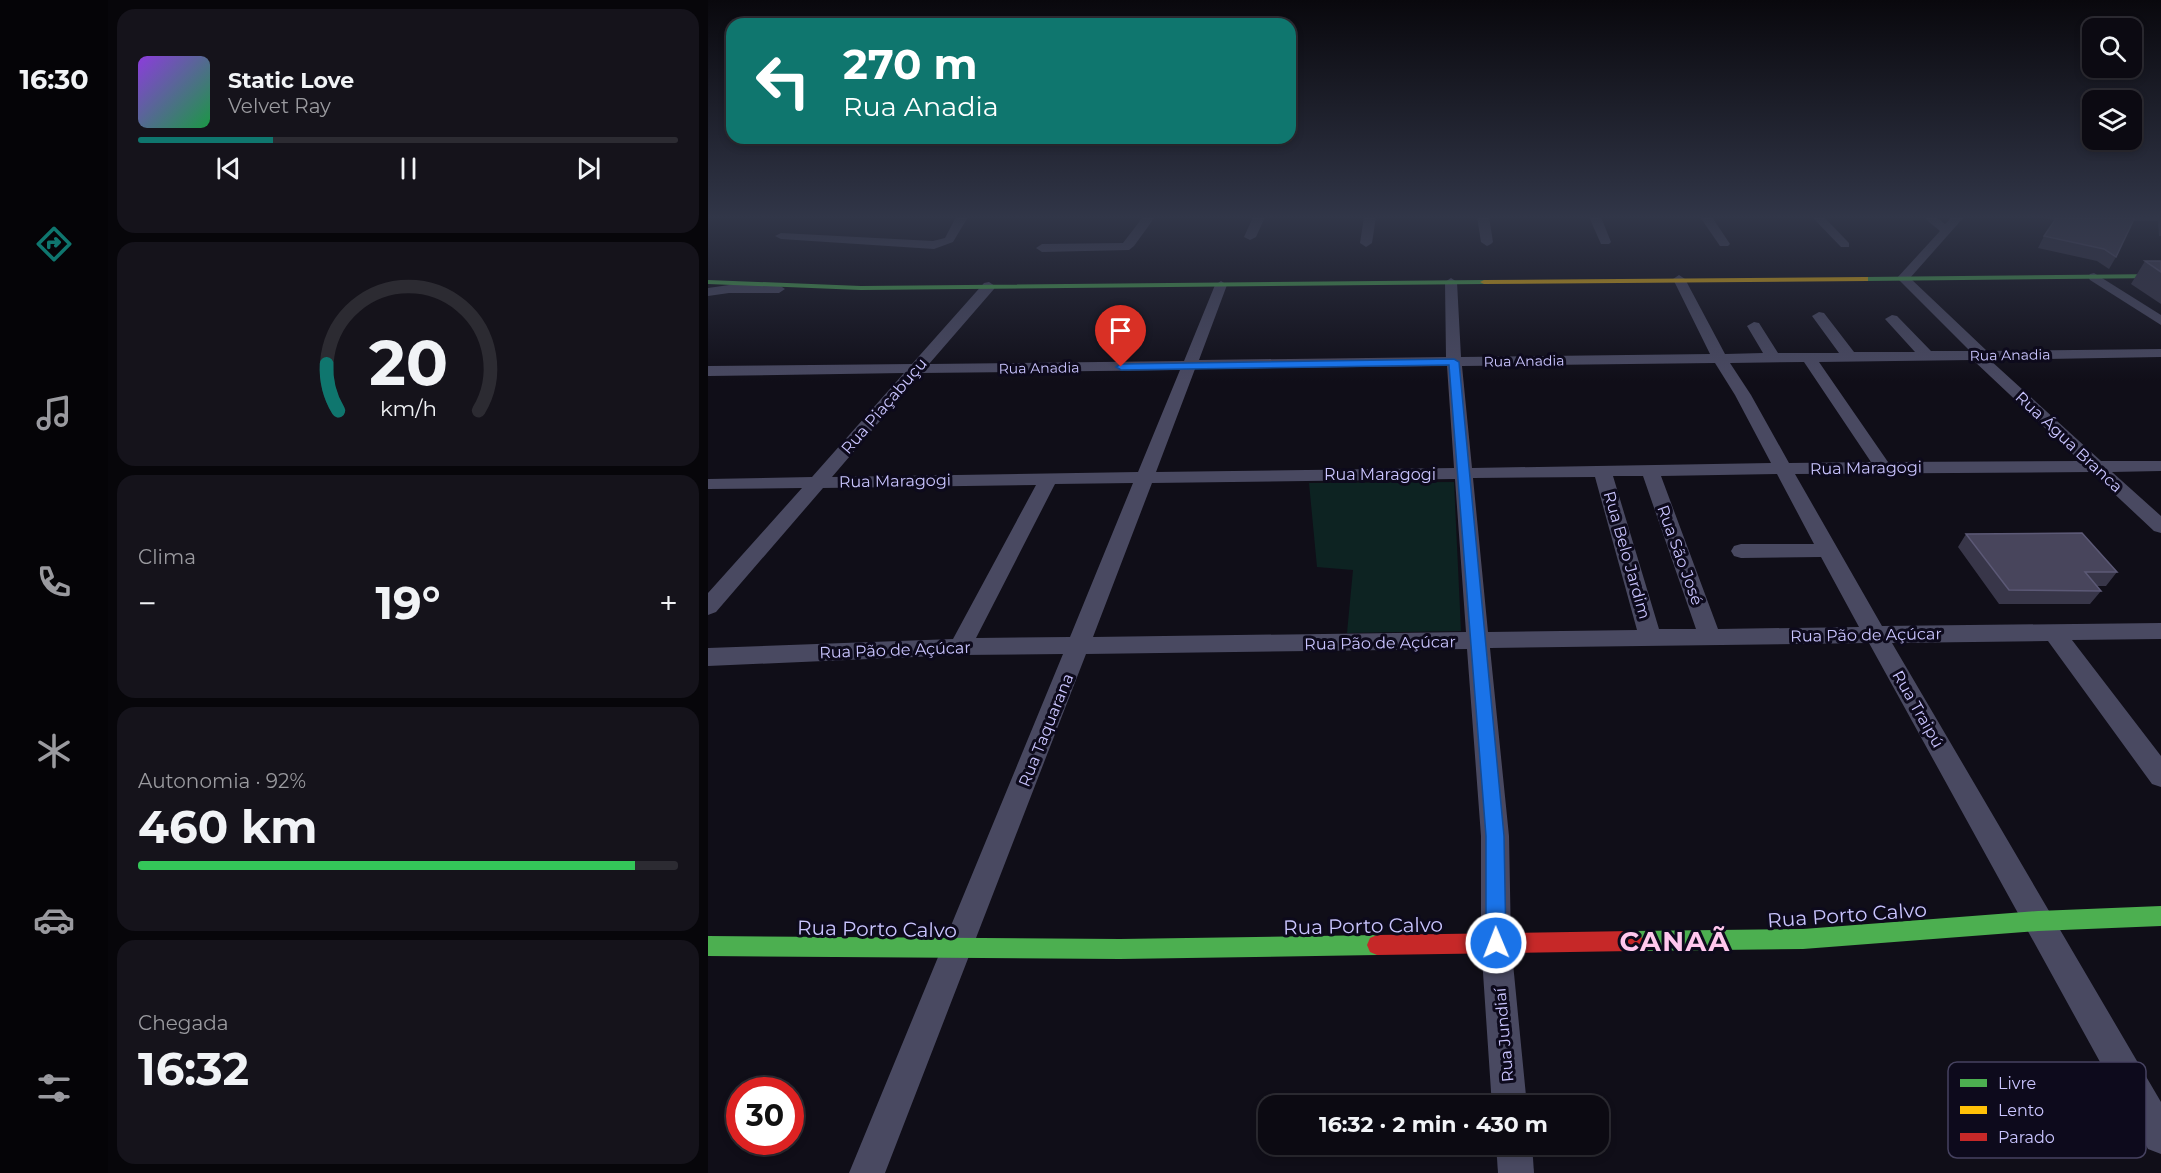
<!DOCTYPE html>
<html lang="pt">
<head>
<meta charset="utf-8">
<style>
  body { margin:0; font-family:Montserrat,sans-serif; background:#15131b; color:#f1f3f6; height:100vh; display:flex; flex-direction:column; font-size:22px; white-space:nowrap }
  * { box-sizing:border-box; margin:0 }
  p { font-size:20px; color:#9a9a9f }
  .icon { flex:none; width:33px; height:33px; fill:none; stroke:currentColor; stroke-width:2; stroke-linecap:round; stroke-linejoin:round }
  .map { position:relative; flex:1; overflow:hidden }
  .panel { display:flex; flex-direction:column; gap:9px; padding:9px; background:#07060a; width:600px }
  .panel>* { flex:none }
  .top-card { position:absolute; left:18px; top:18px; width:570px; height:126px; border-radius:18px; box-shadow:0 3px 9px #0003,0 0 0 2px #2c2b32; background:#0f766e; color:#fff; overflow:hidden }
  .buttons { position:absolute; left:1374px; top:18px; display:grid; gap:12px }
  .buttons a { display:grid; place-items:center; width:60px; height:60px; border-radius:12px; background:#0c0a12; box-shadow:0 3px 9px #0003,0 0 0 2px #2c2b32; font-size:30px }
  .speed { position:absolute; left:18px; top:1077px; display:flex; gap:12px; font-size:30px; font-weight:700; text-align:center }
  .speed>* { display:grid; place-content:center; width:78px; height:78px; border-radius:50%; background:#0c0a12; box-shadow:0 3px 9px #0003,0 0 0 2px #2c2b32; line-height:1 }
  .speed .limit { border:9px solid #d22; background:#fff; color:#111 }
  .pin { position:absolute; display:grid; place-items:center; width:51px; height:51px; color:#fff; margin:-62px -26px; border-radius:50% 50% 50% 0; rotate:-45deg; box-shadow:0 0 6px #0007 }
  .pin .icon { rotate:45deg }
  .me { position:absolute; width:66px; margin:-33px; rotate:359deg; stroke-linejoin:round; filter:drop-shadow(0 0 4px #0008) }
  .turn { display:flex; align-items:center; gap:21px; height:126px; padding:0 18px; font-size:27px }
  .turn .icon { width:78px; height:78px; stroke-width:2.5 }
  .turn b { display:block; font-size:42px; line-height:51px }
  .big { font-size:45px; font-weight:700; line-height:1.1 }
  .panel .widget { flex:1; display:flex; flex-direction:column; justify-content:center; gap:9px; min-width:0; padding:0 21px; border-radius:18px; background:#15131b }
  .panel .dial { align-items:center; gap:0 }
  .dial svg { height:156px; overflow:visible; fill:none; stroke:#2c2b32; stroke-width:7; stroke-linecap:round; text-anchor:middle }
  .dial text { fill:#f1f3f6; stroke:none }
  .song { display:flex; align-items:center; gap:18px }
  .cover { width:72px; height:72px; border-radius:9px; background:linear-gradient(135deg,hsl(270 70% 55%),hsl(140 70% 35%)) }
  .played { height:6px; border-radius:3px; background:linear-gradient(90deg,#0f766e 25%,#2c2b32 25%) }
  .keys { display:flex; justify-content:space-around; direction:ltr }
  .heat { display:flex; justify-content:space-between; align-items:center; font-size:33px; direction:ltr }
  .charge { height:9px; border-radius:4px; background:linear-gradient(90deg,#34c759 92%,#2c2b32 0) }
  .trip { position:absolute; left:550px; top:1095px; width:351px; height:60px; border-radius:18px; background:#0c0a12; box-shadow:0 3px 9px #0003,0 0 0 2px #2c2b32; font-weight:700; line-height:60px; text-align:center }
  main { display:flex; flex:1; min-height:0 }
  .menu { display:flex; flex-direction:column; width:108px; justify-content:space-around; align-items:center; background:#050407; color:#9a9a9f }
  .menu .icon { width:42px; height:42px }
  .menu .on { color:#0f766e }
  .menu b { font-size:27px; color:#f1f3f6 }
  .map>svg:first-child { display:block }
  .green { fill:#0d2322 }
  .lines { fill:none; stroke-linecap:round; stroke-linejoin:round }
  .street { fill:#494961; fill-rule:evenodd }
  .fast { fill:#4caf50; fill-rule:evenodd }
  .slow { fill:#ffc107; fill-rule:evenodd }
  .jam { fill:#c62828; fill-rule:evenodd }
  .wall { fill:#383649 }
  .building { fill:#48455c; stroke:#5c5976; stroke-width:1.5 }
  .route { fill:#1a73e8; stroke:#114b97; stroke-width:1.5 }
  .labels { text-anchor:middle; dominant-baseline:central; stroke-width:6; stroke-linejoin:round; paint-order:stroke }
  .far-street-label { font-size:14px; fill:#cac5ff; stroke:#0d0a1c }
  .street-label { font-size:16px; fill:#cac5ff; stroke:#0d0a1c }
  .near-street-label { font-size:20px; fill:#cac5ff; stroke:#0d0a1c }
  .near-district-label { font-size:27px; font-weight:bold; letter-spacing:1.5px; fill:#ffc7ed; stroke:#0d0a1c }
  .key { fill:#0d0a1c; stroke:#464260; stroke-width:1.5 }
  .key-label { font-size:16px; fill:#cac5ff }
</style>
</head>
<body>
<main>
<nav class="menu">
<b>16:30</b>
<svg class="icon on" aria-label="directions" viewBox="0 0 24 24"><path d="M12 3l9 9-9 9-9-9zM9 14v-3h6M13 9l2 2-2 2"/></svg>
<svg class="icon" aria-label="music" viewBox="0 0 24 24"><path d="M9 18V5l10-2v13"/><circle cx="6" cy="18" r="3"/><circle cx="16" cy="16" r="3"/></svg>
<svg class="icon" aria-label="phone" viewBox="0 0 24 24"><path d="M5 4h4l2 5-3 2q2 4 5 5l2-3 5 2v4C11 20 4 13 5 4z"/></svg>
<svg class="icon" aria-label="climate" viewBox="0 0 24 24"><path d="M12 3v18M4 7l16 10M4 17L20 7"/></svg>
<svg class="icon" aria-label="car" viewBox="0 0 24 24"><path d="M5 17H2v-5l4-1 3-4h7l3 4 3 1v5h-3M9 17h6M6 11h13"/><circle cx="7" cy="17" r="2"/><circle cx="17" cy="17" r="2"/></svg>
<svg class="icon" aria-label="filters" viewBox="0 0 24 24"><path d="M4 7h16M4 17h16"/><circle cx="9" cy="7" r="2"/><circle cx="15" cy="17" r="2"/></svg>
</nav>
<section class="panel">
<div class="widget">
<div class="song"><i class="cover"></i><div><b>Static Love</b><p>Velvet Ray</p></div></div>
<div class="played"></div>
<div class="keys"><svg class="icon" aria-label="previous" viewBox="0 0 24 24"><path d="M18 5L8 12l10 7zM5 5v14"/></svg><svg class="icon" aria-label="pause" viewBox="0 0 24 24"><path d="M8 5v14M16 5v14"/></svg><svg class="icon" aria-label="next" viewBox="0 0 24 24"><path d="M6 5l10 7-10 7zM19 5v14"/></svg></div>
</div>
<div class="widget dial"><svg viewBox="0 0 100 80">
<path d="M14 69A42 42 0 1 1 86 69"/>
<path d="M14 69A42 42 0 0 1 8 45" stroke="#0f766e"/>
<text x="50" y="56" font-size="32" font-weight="700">20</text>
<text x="50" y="72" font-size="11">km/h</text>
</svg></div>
<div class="widget"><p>Clima</p>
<div class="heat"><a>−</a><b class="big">19°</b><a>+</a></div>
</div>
<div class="widget"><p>Autonomia · 92%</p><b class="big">460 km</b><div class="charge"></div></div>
<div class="widget"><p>Chegada</p><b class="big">16:32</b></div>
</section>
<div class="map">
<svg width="1453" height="1173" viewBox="0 0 1453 1173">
  <rect width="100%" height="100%" fill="#100e18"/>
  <path class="green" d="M746,482L753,631L639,633L645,570L609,567L601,483Z"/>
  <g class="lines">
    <g class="street">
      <path d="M248,217H260L245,242L226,249L73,239L67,236L73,233L225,241L237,238Z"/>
      <path d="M435,217H447L426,246L421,250L334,252L328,248L334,244L415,243Z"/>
      <path d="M545,217H557L548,237L542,240L536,237Z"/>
      <path d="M656,217H668L664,243L658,247L652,243Z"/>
      <path d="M769,217H781L785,242L783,244L779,246L773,242Z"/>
      <path d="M881,217H893L903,242L901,244H893Z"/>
      <path d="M992,217H1004L1022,244L1020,246H1012Z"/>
      <path d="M1104,217H1116L1141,243V247H1133Z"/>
      <path d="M1215,217H1228L1237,224L1244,217H1256L1202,278L1279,351L1453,349V357L1282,360L1393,461H1453V471L1404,472L1453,516V533L1446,531L1383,472L1087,474L1174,626L1453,623V639L1364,640L1453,756V787L1444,784L1340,641L1184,643L1453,1102V1154L1440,1149L1161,643L782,648L801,836L803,943L819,1106H784L773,943V836L759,649L378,654L177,1173H141L355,654L252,655L0,666V648L245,639L328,485L115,488L8,612L0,615V593L94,488L0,489V479L104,477L196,373L0,376V366L204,364L276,283L281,282L287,286L286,289L221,364L476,361L507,285L513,281L519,285L491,360L738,357L737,282L743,278L749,282L753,357L1002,354L965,279L971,275L977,279L1017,354L1055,353L1039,326L1046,322L1051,323L1070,353H1131L1104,316L1111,312L1116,313L1146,352H1207L1177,319L1184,315L1189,316L1223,351H1262L1189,278L1232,231ZM1265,360L1372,461L1180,462L1111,362ZM1096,362L1163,462L1081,463L1043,395L1022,363ZM1007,363L1027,395L1063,463L764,468L754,366ZM739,366L746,468L448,472L487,369ZM472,370L430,472L124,477L213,373ZM1069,474L1106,544H1033L1026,546L1023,551L1026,556L1033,558L1113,557L1151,627L1010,629L953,476ZM905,476H935L988,629H951ZM887,477L929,630L780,632L765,478ZM747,479L758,632L385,637L444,483ZM425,483L362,637L268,638L347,484Z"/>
      <path d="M1386,273L1453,315V325L1382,280L1380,277L1382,274Z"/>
      <path d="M21,285H71L77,289L71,293H21L0,296V288Z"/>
      <path d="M788,1144H824L826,1173H790Z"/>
    </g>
    <g class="fast">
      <path d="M1453,274V278L1157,281L1153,279L1157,277Z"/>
      <path d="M0,280L153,286L776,280L780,282L776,284L153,290L0,284Z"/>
      <path d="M1453,906V926L1330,931L1095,949L925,951L918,948L915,941L918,934L925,931L1095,929L1330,911Z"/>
      <path d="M669,935L676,938L679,945L676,952L669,955L412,959L0,956V936L412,939Z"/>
    </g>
    <path class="slow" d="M1157,277H1160V281L776,284L772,282L776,280Z"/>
    <path class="jam" d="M925,931L932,934L935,941L932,948L925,951L669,955L662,952L659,945L662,938L669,935Z"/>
  </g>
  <g class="wall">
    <path d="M1328,217H1453V236H1451L1450,221H1425L1408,257L1401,269L1389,261L1330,248L1336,236L1347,220Z"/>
    <path d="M1437,261H1453V304L1423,284Z"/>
    <path d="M1258,534L1409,572L1398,586H1389L1393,591L1382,604H1291L1250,547Z"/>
  </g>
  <g class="building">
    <path d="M1349,217H1427L1408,257L1396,249L1336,236Z"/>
    <path d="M1437,261H1453V272Z"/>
    <path d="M1374,533L1409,572H1377L1393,591L1301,590L1258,534Z"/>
  </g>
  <linearGradient id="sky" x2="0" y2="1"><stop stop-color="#09080d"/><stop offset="0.57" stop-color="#313648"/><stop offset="1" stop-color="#313648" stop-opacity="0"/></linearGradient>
  <rect width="1453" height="381" fill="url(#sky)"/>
  <path class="route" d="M746,359L751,362L796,836L798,943L795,950L788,953L781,950L778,943V836L741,365L413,370L408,367L413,364Z"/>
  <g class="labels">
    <g class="far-street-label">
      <text transform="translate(1302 355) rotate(-1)">Rua Anadia</text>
      <text transform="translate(816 361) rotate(-1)">Rua Anadia</text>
      <text transform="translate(331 368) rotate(-1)">Rua Anadia</text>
    </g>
    <g class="street-label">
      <text transform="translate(176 406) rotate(-49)">Rua Piaçabuçu</text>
      <text transform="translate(1361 442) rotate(43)">Rua Água Branca</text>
      <text transform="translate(1158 468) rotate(-1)">Rua Maragogi</text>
      <text x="672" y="474">Rua Maragogi</text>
      <text transform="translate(187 481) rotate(-1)">Rua Maragogi</text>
      <text transform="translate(919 555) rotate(74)">Rua Belo Jardim</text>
      <text transform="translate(972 555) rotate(70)">Rua São José</text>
      <text transform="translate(1158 635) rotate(-1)">Rua Pão de Açúcar</text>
      <text transform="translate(672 643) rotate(-1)">Rua Pão de Açúcar</text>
      <text transform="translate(187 650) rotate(-2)">Rua Pão de Açúcar</text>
      <text transform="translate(1210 709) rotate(60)">Rua Traipú</text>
      <text transform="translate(338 730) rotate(-68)">Rua Taquarana</text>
      <text transform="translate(796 1035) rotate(-95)">Rua Jundiaí</text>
    </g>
    <g class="near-street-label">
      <text transform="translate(1139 915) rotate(-4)">Rua Porto Calvo</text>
      <text transform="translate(655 926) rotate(-1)">Rua Porto Calvo</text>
      <text transform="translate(169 929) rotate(1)">Rua Porto Calvo</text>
    </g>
    <g class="near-district-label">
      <text x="967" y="941">CANAÃ</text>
    </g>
  </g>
  <rect x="1240" y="1062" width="198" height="96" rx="9" class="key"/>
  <rect x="1252" y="1079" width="27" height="8" fill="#4caf50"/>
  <rect x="1252" y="1106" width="27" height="8" fill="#ffc107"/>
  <rect x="1252" y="1133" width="27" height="8" fill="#c62828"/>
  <g class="key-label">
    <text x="1290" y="1089">Livre</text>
    <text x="1290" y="1116">Lento</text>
    <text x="1290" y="1143">Parado</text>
  </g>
</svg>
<div class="buttons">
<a><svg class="icon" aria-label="search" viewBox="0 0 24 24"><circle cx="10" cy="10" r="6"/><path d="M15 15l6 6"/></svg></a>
<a><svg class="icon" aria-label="layers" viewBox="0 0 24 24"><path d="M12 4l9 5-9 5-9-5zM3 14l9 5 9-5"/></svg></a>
</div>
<div class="speed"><div class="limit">30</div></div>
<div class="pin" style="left:413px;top:367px;background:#d93025"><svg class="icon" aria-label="arrive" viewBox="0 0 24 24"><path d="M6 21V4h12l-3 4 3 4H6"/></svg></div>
<svg class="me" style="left:788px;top:943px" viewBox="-20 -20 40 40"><circle r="17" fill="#1a73e8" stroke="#fff" stroke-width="3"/><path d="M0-11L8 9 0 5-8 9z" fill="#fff"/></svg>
<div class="trip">16:32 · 2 min · 430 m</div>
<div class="top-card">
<div class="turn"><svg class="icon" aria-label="left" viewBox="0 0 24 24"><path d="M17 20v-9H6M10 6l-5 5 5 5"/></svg><div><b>270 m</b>Rua Anadia</div></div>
</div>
</div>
</main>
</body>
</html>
